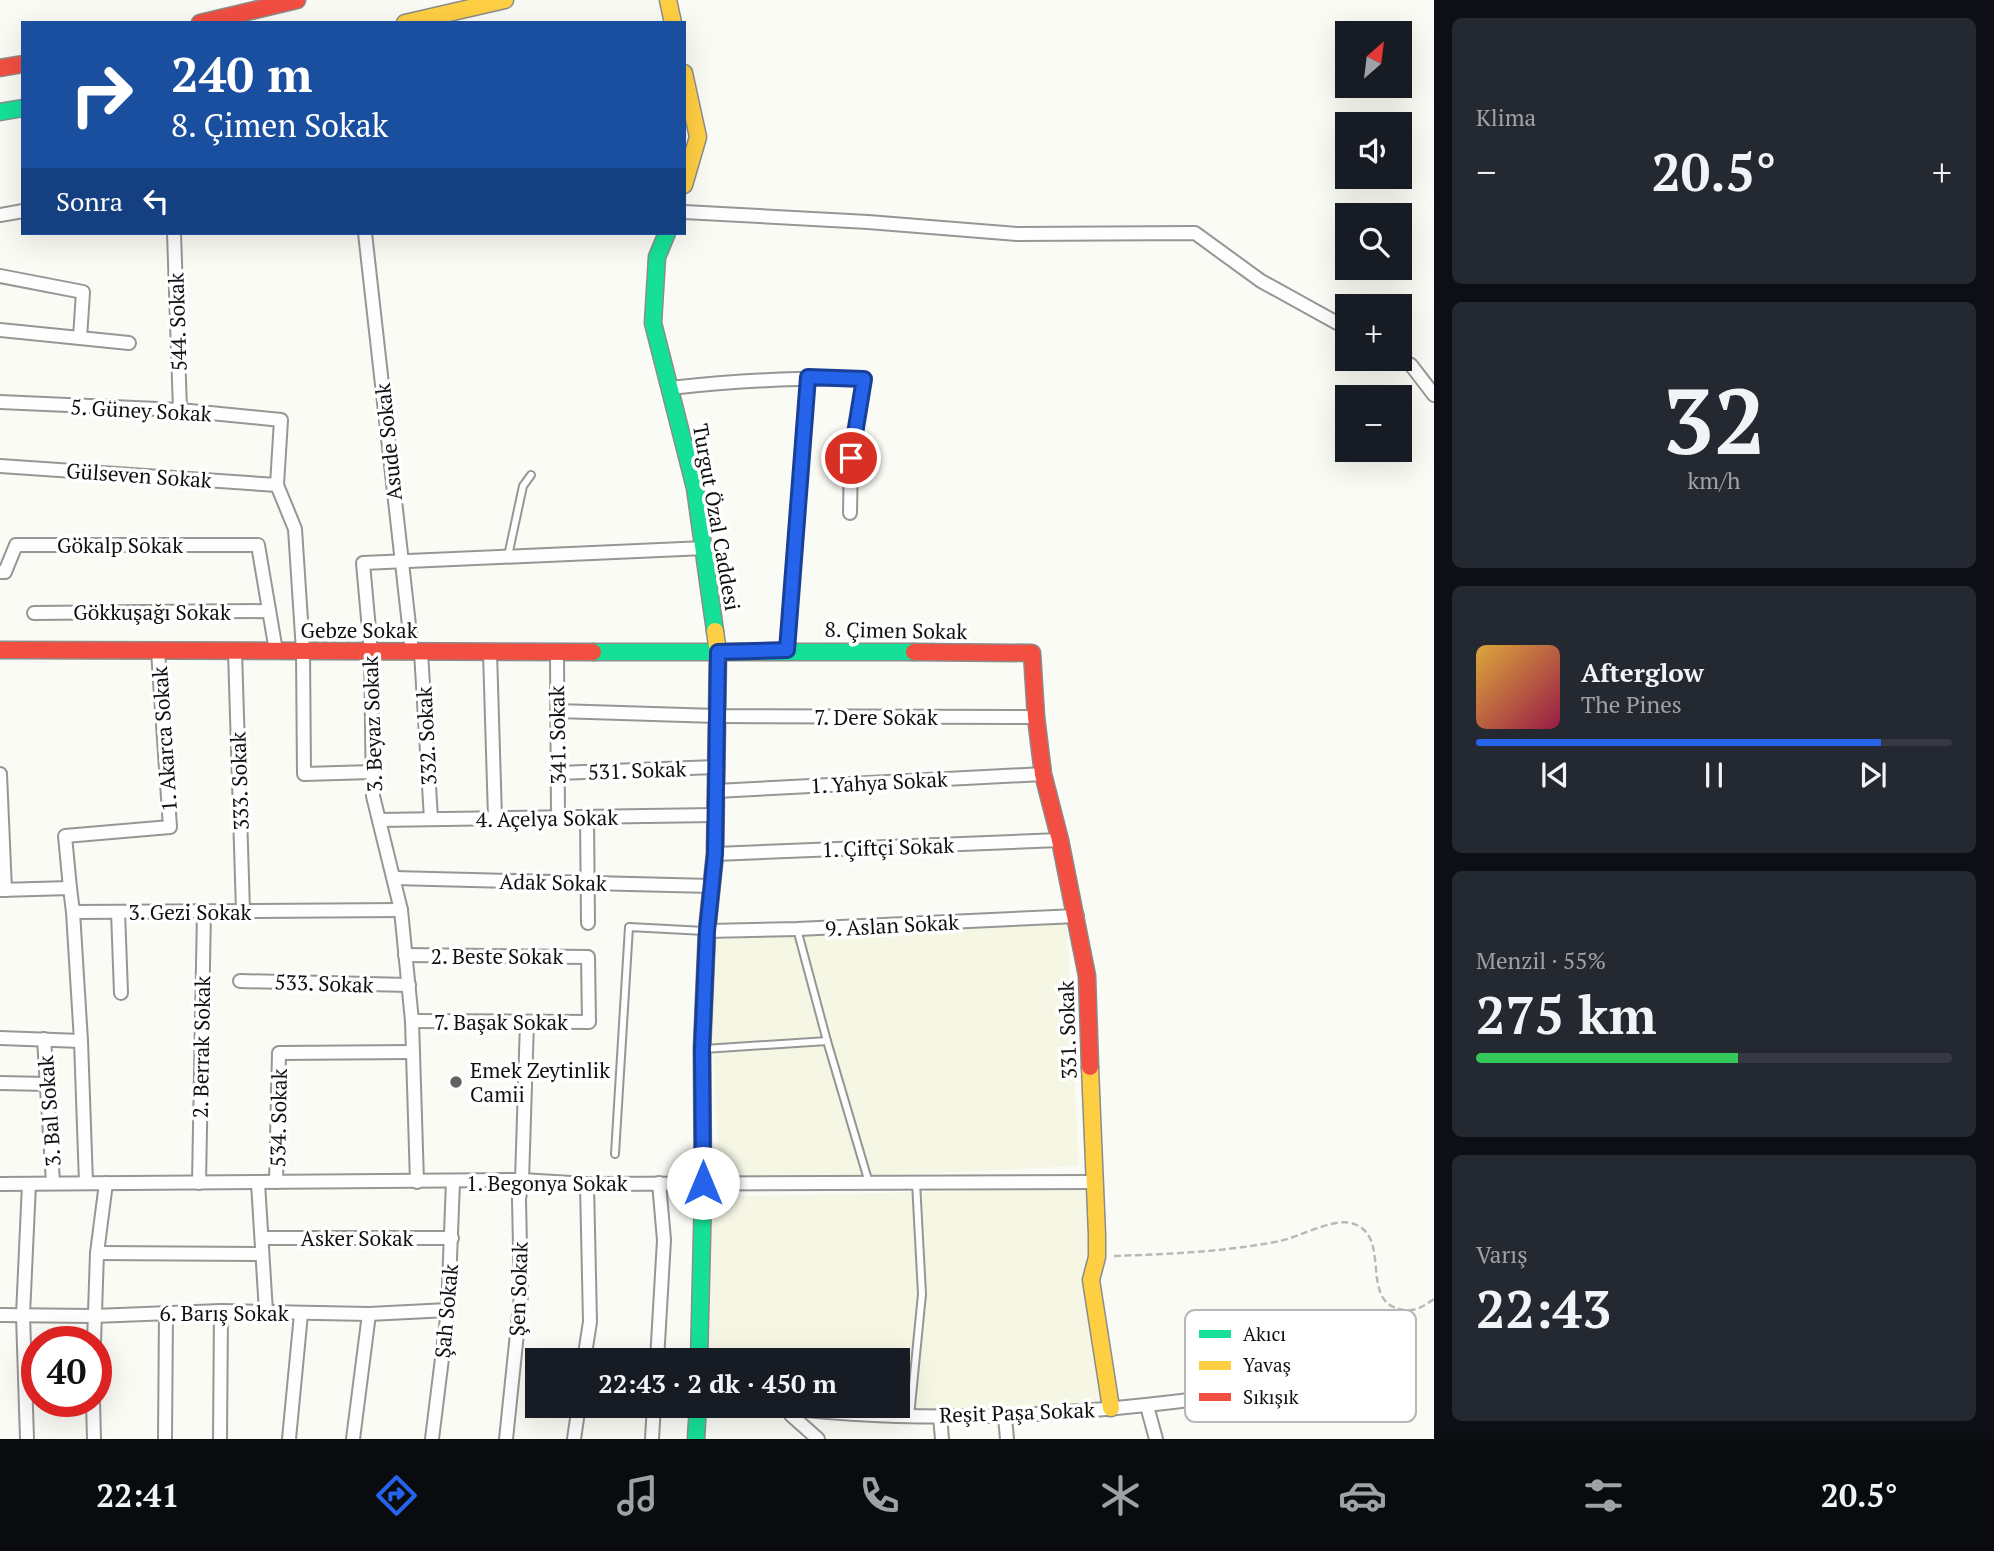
<!DOCTYPE html>
<html lang="tr">
<head>
<meta charset="utf-8">
<style>
  body { margin:0; font-family:"PT Serif",serif; background:#242831; color:#f1f3f6; height:100vh; display:flex; flex-direction:column; font-size:26px; white-space:nowrap }
  * { box-sizing:border-box; margin:0 }
  p { font-size:23px; color:#9ea1a6 }
  .icon { flex:none; width:38px; height:38px; fill:none; stroke:currentColor; stroke-width:2; stroke-linecap:round; stroke-linejoin:round }
  .map { position:relative; flex:1; overflow:hidden }
  .side { display:flex; flex-direction:column; gap:18px; padding:18px; background:#0d0f14; width:560px }
  .side>* { flex:none }
  .banner { position:absolute; left:21px; top:21px; width:665px; height:214px; border-radius:0px; box-shadow:0 7px 28px #0002; background:#1a4fa0; color:#fff; overflow:hidden }
  .needle { width:46px; rotate:28deg }
  .buttons { position:absolute; left:1335px; top:21px; display:grid; gap:14px }
  .buttons a { display:grid; place-items:center; width:77px; height:77px; border-radius:0px; background:#171b24; box-shadow:0 7px 28px #0002; font-size:35px }
  .speed { position:absolute; left:21px; top:1326px; display:flex; gap:14px; font-size:35px; font-weight:700; text-align:center }
  .speed>* { display:grid; place-content:center; width:91px; height:91px; border-radius:50%; background:#171b24; box-shadow:0 7px 28px #0002; line-height:1 }
  .speed .limit { border:10px solid #d22; background:#fff; color:#111 }
  .pin { position:absolute; display:grid; place-items:center; width:60px; height:60px; color:#fff; margin:-30px; border:4px solid #fff; border-radius:50%; box-shadow:0 2px 7px #0007 }
  .me { position:absolute; width:77px; margin:-38px; rotate:0deg; stroke-linejoin:round; filter:drop-shadow(0 0 5px #0008) }
  .turn { display:flex; align-items:center; gap:24px; height:147px; padding:0 35px; font-size:32px }
  .turn .icon { width:91px; height:91px; stroke-width:2.5 }
  .turn b { display:block; font-size:49px; line-height:60px }
  .then { display:flex; align-items:center; height:66px; padding:0 35px; background:#0003; gap:14px; font-size:26px }
  .big { font-size:52px; font-weight:800; line-height:1.1 }
  .side .card { flex:1; display:flex; flex-direction:column; justify-content:center; gap:10px; min-width:0; padding:0 24px; border-radius:10px; background:#242831 }
  .side .dial { align-items:center; gap:0 }
  .dial b { font-size:91px; line-height:1 }
  .song { display:flex; align-items:center; gap:21px }
  .cover { width:84px; height:84px; border-radius:10px; background:linear-gradient(135deg,hsl(40 70% 55%),hsl(340 70% 35%)) }
  .played { height:7px; border-radius:4px; background:linear-gradient(90deg,#2563eb 85%,#363941 85%) }
  .keys { display:flex; justify-content:space-around; direction:ltr }
  .heat { display:flex; justify-content:space-between; align-items:center; font-size:38px; direction:ltr }
  .charge { height:10px; border-radius:5px; background:linear-gradient(90deg,#34c759 55%,#363941 0) }
  .trip { position:absolute; left:525px; top:1348px; width:385px; height:70px; border-radius:0px; background:#171b24; box-shadow:0 7px 28px #0002; font-weight:800; line-height:70px; text-align:center }
  .menu { display:flex; height:112px; justify-content:space-around; align-items:center; background:#090b0e; color:#9ea1a6 }
  .menu .icon { width:49px; height:49px }
  .menu .active { color:#2563eb }
  .menu b { font-size:32px; color:#f1f3f6 }
  main { display:flex; flex:1; min-height:0 }
  .map>svg:first-child { display:block }
  .farmland { fill:#f5f6e4 }
  .lines { fill:none; stroke-linecap:round; stroke-linejoin:round }
  .lane-casing { stroke:#969694; stroke-width:10 }
  .street-casing { stroke:#969694; stroke-width:16 }
  .fast-casing { stroke:#8c8c8a; stroke-width:19 }
  .slow-casing { stroke:#8c8c8a; stroke-width:19 }
  .jam-casing { stroke:#8c8c8a; stroke-width:19 }
  .path { stroke:#b9b9b8; stroke-width:2.5; stroke-dasharray:7 3.5; stroke-linecap:butt }
  .lane { stroke:#fefefe; stroke-width:6 }
  .street { stroke:#fefefe; stroke-width:12 }
  .fast { stroke:#16e098; stroke-width:16 }
  .slow { stroke:#ffcf43; stroke-width:16 }
  .jam { stroke:#f24e42; stroke-width:16 }
  .route-casing { stroke:#184099; stroke-width:18 }
  .route { stroke:#2563eb; stroke-width:12 }
  .poi-dot { fill:#626260; stroke:#fff; stroke-width:2.5 }
  .labels { text-anchor:middle; dominant-baseline:central; stroke-width:7; stroke-linejoin:round; paint-order:stroke }
  .street-label { font-size:21px; fill:#101010; stroke:#fff }
  .poi-label { font-size:21px; fill:#101010; stroke:#fff; text-anchor:start }
  .key { fill:#fff; stroke:#b7b7b7; stroke-width:2 }
  .key-label { font-size:19px; fill:#101010 }
</style>
</head>
<body>
<main>
<div class="map">
<svg width="1434" height="1439" viewBox="0 0 1434 1439">
  <rect width="100%" height="100%" fill="#fbfbf6"/>
  <g class="farmland">
    <path d="M1067,923L1079,1166L720,1183L707,940Z"/>
    <path d="M1089,1188L1097,1235L1085,1258L1102,1400L982,1412L854,1414L786,1405H898V1360H707L712,1197Z"/>
  </g>
  <g class="lines">
    <defs>
      <g id="lane">
        <path d="M508,556L523,486L531,475"/>
        <path d="M797,929L827,1041L869,1183"/>
        <path d="M704,1049L827,1041"/>
        <path d="M615,1154L629,927L705,931"/>
        <path d="M910,1416L922,1294L916,1182"/>
      </g>
      <g id="street">
        <path d="M684,212L868,222L1017,234L1195,233L1261,281L1348,329"/>
        <path d="M0,215L23,211"/>
        <path d="M174,233L180,410"/>
        <path d="M365,233L412,652"/>
        <path d="M0,276L83,292L80,338"/>
        <path d="M0,330L129,343"/>
        <path d="M1400,359L1411,365L1434,395"/>
        <path d="M670,388C735,381 799,377 864,379L851,458L850,513"/>
        <path d="M0,402L180,410L281,420L277,485L295,529L303,651L304,774L372,772"/>
        <path d="M0,466L277,485"/>
        <path d="M0,572H5L16,545H258L276,651"/>
        <path d="M34,613L269,611"/>
        <path d="M787,650L808,377"/>
        <path d="M235,651L243,911"/>
        <path d="M421,652L431,819"/>
        <path d="M490,652L495,818"/>
        <path d="M557,652L558,817"/>
        <path d="M557,711L717,716L1036,717"/>
        <path d="M558,773L716,767"/>
        <path d="M0,774L5,890"/>
        <path d="M716,791L1043,774"/>
        <path d="M587,817L588,923"/>
        <path d="M379,820L715,815"/>
        <path d="M715,854L1060,840"/>
        <path d="M394,878L711,886"/>
        <path d="M70,888L65,836L170,827L158,651"/>
        <path d="M0,890L70,888L73,912L401,910"/>
        <path d="M73,912L81,1041L86,1183"/>
        <path d="M118,912L121,993"/>
        <path d="M707,931L797,929L1077,916"/>
        <path d="M405,955L588,957L589,1022L412,1021"/>
        <path d="M240,981L409,985"/>
        <path d="M0,1038L81,1041"/>
        <path d="M44,1039L53,1183"/>
        <path d="M0,1083L47,1084"/>
        <path d="M276,1182L279,1053L412,1052"/>
        <path d="M417,1182L412,1021L401,910L373,796L371,652L363,563L705,548"/>
        <path d="M199,1183L204,911"/>
        <path d="M258,1183L266,1312"/>
        <path d="M0,1184L522,1180L587,1184L1094,1182"/>
        <path d="M262,1238H452"/>
        <path d="M97,1253L262,1254"/>
        <path d="M0,1315L94,1316L221,1311L369,1314L448,1310"/>
        <path d="M94,1342L97,1253L106,1183"/>
        <path d="M584,1360L590,1322L587,1184"/>
        <path d="M657,1360L664,1240L659,1183"/>
        <path d="M93,1402L94,1439"/>
        <path d="M764,1405C917,1426 1075,1416 1228,1395"/>
        <path d="M1147,1406L1156,1439"/>
        <path d="M790,1409L791,1415L818,1439"/>
        <path d="M940,1416L942,1439"/>
        <path d="M1005,1417L1007,1439"/>
        <path d="M27,1439L23,1315L29,1184"/>
        <path d="M165,1439L166,1312"/>
        <path d="M220,1439L221,1311"/>
        <path d="M289,1439L301,1314"/>
        <path d="M353,1439L369,1314"/>
        <path d="M432,1439L448,1310L453,1182"/>
        <path d="M506,1439L521,1295L519,1199L522,1180L527,1022"/>
        <path d="M574,1439L579,1405"/>
        <path d="M652,1439L654,1405"/>
      </g>
      <g id="fast">
        <path d="M0,112L23,108"/>
        <path d="M667,233L657,257L653,323L695,488L715,631"/>
        <path d="M593,652H914"/>
        <path d="M699,1360L703,1194"/>
        <path d="M696,1439L698,1405"/>
      </g>
      <g id="slow">
        <path d="M668,0L673,23"/>
        <path d="M405,23L505,0"/>
        <path d="M684,73L698,137L684,185"/>
        <path d="M1090,1067L1097,1235V1257L1091,1280L1111,1408"/>
        <path d="M703,1194L702,1049L707,931L715,854L718,652L715,631"/>
      </g>
      <g id="jam">
        <path d="M200,23L297,0"/>
        <path d="M0,68L23,64"/>
        <path d="M0,650L593,652"/>
        <path d="M914,652L1032,653L1036,717L1043,774L1060,840L1087,976L1090,1067"/>
      </g>
    </defs>
    <use href="#lane" class="lane-casing"/>
    <use href="#street" class="street-casing"/>
    <use href="#fast" class="fast-casing"/>
    <use href="#slow" class="slow-casing"/>
    <use href="#jam" class="jam-casing"/>
    <path class="path" d="M1114,1256C1169,1254 1225,1252 1280,1241C1299,1237 1333,1218 1351,1223C1393,1234 1359,1299 1399,1309C1413,1313 1423,1307 1434,1299"/>
    <use href="#lane" class="lane"/>
    <use href="#street" class="street"/>
    <use href="#fast" class="fast"/>
    <use href="#slow" class="slow"/>
    <use href="#jam" class="jam"/>
  </g>
  <g class="lines">
    <defs>
      <path id="route" d="M703,1183L702,1049L707,931L715,854L718,652L787,650L808,377L864,379L851,458"/>
    </defs>
    <use href="#route" class="route-casing"/>
    <use href="#route" class="route"/>
  </g>
  <circle class="poi-dot" cx="456" cy="1082" r="7"/>
  <g class="labels">
    <g class="street-label">
      <text transform="translate(177 322) rotate(-92)">544. Sokak</text>
      <text transform="translate(141 410) rotate(3)">5. Güney Sokak</text>
      <text transform="translate(388 442) rotate(-96)">Asude Sokak</text>
      <text transform="translate(139 475) rotate(4)">Gülseven Sokak</text>
      <text transform="translate(717 517) rotate(80)">Turgut Özal Caddesi</text>
      <text x="120" y="545">Gökalp Sokak</text>
      <text x="152" y="612">Gökkuşağı Sokak</text>
      <text x="359" y="630">Gebze Sokak</text>
      <text transform="translate(896 630) rotate(1)">8. Çimen Sokak</text>
      <text x="876" y="717">7. Dere Sokak</text>
      <text transform="translate(372 724) rotate(-92)">3. Beyaz Sokak</text>
      <text transform="translate(557 735) rotate(-91)">341. Sokak</text>
      <text transform="translate(426 736) rotate(-93)">332. Sokak</text>
      <text transform="translate(164 739) rotate(-94)">1. Akarca Sokak</text>
      <text transform="translate(637 770) rotate(-2)">531. Sokak</text>
      <text transform="translate(239 781) rotate(-92)">333. Sokak</text>
      <text transform="translate(879 782) rotate(-3)">1. Yahya Sokak</text>
      <text transform="translate(547 818) rotate(-1)">4. Açelya Sokak</text>
      <text transform="translate(888 847) rotate(-2)">1. Çiftçi Sokak</text>
      <text transform="translate(553 882) rotate(1)">Adak Sokak</text>
      <text x="190" y="912">3. Gezi Sokak</text>
      <text transform="translate(892 925) rotate(-3)">9. Aslan Sokak</text>
      <text x="497" y="956">2. Beste Sokak</text>
      <text transform="translate(324 983) rotate(2)">533. Sokak</text>
      <text x="501" y="1022">7. Başak Sokak</text>
      <text transform="translate(1067 1030) rotate(-92)">331. Sokak</text>
      <text transform="translate(201 1047) rotate(-89)">2. Berrak Sokak</text>
      <text transform="translate(49 1111) rotate(-94)">3. Bal Sokak</text>
      <text transform="translate(278 1118) rotate(-89)">534. Sokak</text>
      <text x="547" y="1183">1. Begonya Sokak</text>
      <text x="357" y="1238">Asker Sokak</text>
      <text transform="translate(518 1289) rotate(-88)">Şen Sokak</text>
      <text transform="translate(446 1311) rotate(-85)">Şah Sokak</text>
      <text x="224" y="1313">6. Barış Sokak</text>
      <text transform="translate(1017 1412) rotate(-2)">Reşit Paşa Sokak</text>
    </g>
    <g class="poi-label">
      <text x="470" y="1070">Emek Zeytinlik<tspan x="470" dy="24">Camii</tspan></text>
    </g>
  </g>
  <rect x="1185" y="1310" width="231" height="112" rx="10" class="key"/>
  <rect x="1199" y="1330" width="32" height="8" fill="#16e098"/>
  <rect x="1199" y="1361" width="32" height="9" fill="#ffcf43"/>
  <rect x="1199" y="1393" width="32" height="8" fill="#f24e42"/>
  <g class="key-label">
    <text x="1243" y="1341">Akıcı</text>
    <text x="1243" y="1372">Yavaş</text>
    <text x="1243" y="1404">Sıkışık</text>
  </g>
</svg>
<div class="buttons">
<a><svg class="needle" viewBox="-14 -14 28 28"><path d="M0-13l5 13h-10z" fill="#e53935"/><path d="M0 13l5-13h-10z" fill="#9ea1a6"/></svg></a>
<a><svg class="icon" aria-label="sound" viewBox="0 0 24 24"><path d="M4 9h4l5-4v14l-5-4H4zM17 9q2 3 0 6"/></svg></a>
<a><svg class="icon" aria-label="search" viewBox="0 0 24 24"><circle cx="10" cy="10" r="6"/><path d="M15 15l6 6"/></svg></a>
<a>+</a>
<a>−</a>
</div>
<div class="speed"><div class="limit">40</div></div>
<div class="pin" style="left:851px;top:458px;background:#d93025"><svg class="icon" aria-label="arrive" viewBox="0 0 24 24"><path d="M6 21V4h12l-3 4 3 4H6"/></svg></div>
<svg class="me" style="left:703px;top:1183px" viewBox="-20 -20 40 40"><circle r="19" fill="#fff"/><path d="M0-13L10 11 0 6-10 11z" fill="#2563eb"/></svg>
<div class="trip">22:43 · 2 dk · 450 m</div>
<div class="banner">
<div class="turn"><svg class="icon" aria-label="right" viewBox="0 0 24 24"><path d="M7 20v-9h11M14 6l5 5-5 5"/></svg><div><b>240 m</b>8. Çimen Sokak</div></div>
<div class="then">Sonra<svg class="icon" aria-label="left" viewBox="0 0 24 24"><path d="M17 20v-9H6M10 6l-5 5 5 5"/></svg></div>
</div>
</div>
<section class="side">
<div class="card"><p>Klima</p>
<div class="heat"><a>−</a><b class="big">20.5°</b><a>+</a></div>
</div>
<div class="card dial"><b>32</b><p>km/h</p></div>
<div class="card">
<div class="song"><i class="cover"></i><div><b>Afterglow</b><p>The Pines</p></div></div>
<div class="played"></div>
<div class="keys"><svg class="icon" aria-label="previous" viewBox="0 0 24 24"><path d="M18 5L8 12l10 7zM5 5v14"/></svg><svg class="icon" aria-label="pause" viewBox="0 0 24 24"><path d="M8 5v14M16 5v14"/></svg><svg class="icon" aria-label="next" viewBox="0 0 24 24"><path d="M6 5l10 7-10 7zM19 5v14"/></svg></div>
</div>
<div class="card"><p>Menzil · 55%</p><b class="big">275 km</b><div class="charge"></div></div>
<div class="card"><p>Varış</p><b class="big">22:43</b></div>
</section>
</main>
<nav class="menu">
<b>22:41</b>
<svg class="icon active" aria-label="directions" viewBox="0 0 24 24"><path d="M12 3l9 9-9 9-9-9zM9 14v-3h6M13 9l2 2-2 2"/></svg>
<svg class="icon" aria-label="music" viewBox="0 0 24 24"><path d="M9 18V5l10-2v13"/><circle cx="6" cy="18" r="3"/><circle cx="16" cy="16" r="3"/></svg>
<svg class="icon" aria-label="phone" viewBox="0 0 24 24"><path d="M5 4h4l2 5-3 2q2 4 5 5l2-3 5 2v4C11 20 4 13 5 4z"/></svg>
<svg class="icon" aria-label="climate" viewBox="0 0 24 24"><path d="M12 3v18M4 7l16 10M4 17L20 7"/></svg>
<svg class="icon" aria-label="car" viewBox="0 0 24 24"><path d="M5 17H2v-5l4-1 3-4h7l3 4 3 1v5h-3M9 17h6M6 11h13"/><circle cx="7" cy="17" r="2"/><circle cx="17" cy="17" r="2"/></svg>
<svg class="icon" aria-label="filters" viewBox="0 0 24 24"><path d="M4 7h16M4 17h16"/><circle cx="9" cy="7" r="2"/><circle cx="15" cy="17" r="2"/></svg>
<b>20.5°</b>
</nav>
</body>
</html>
